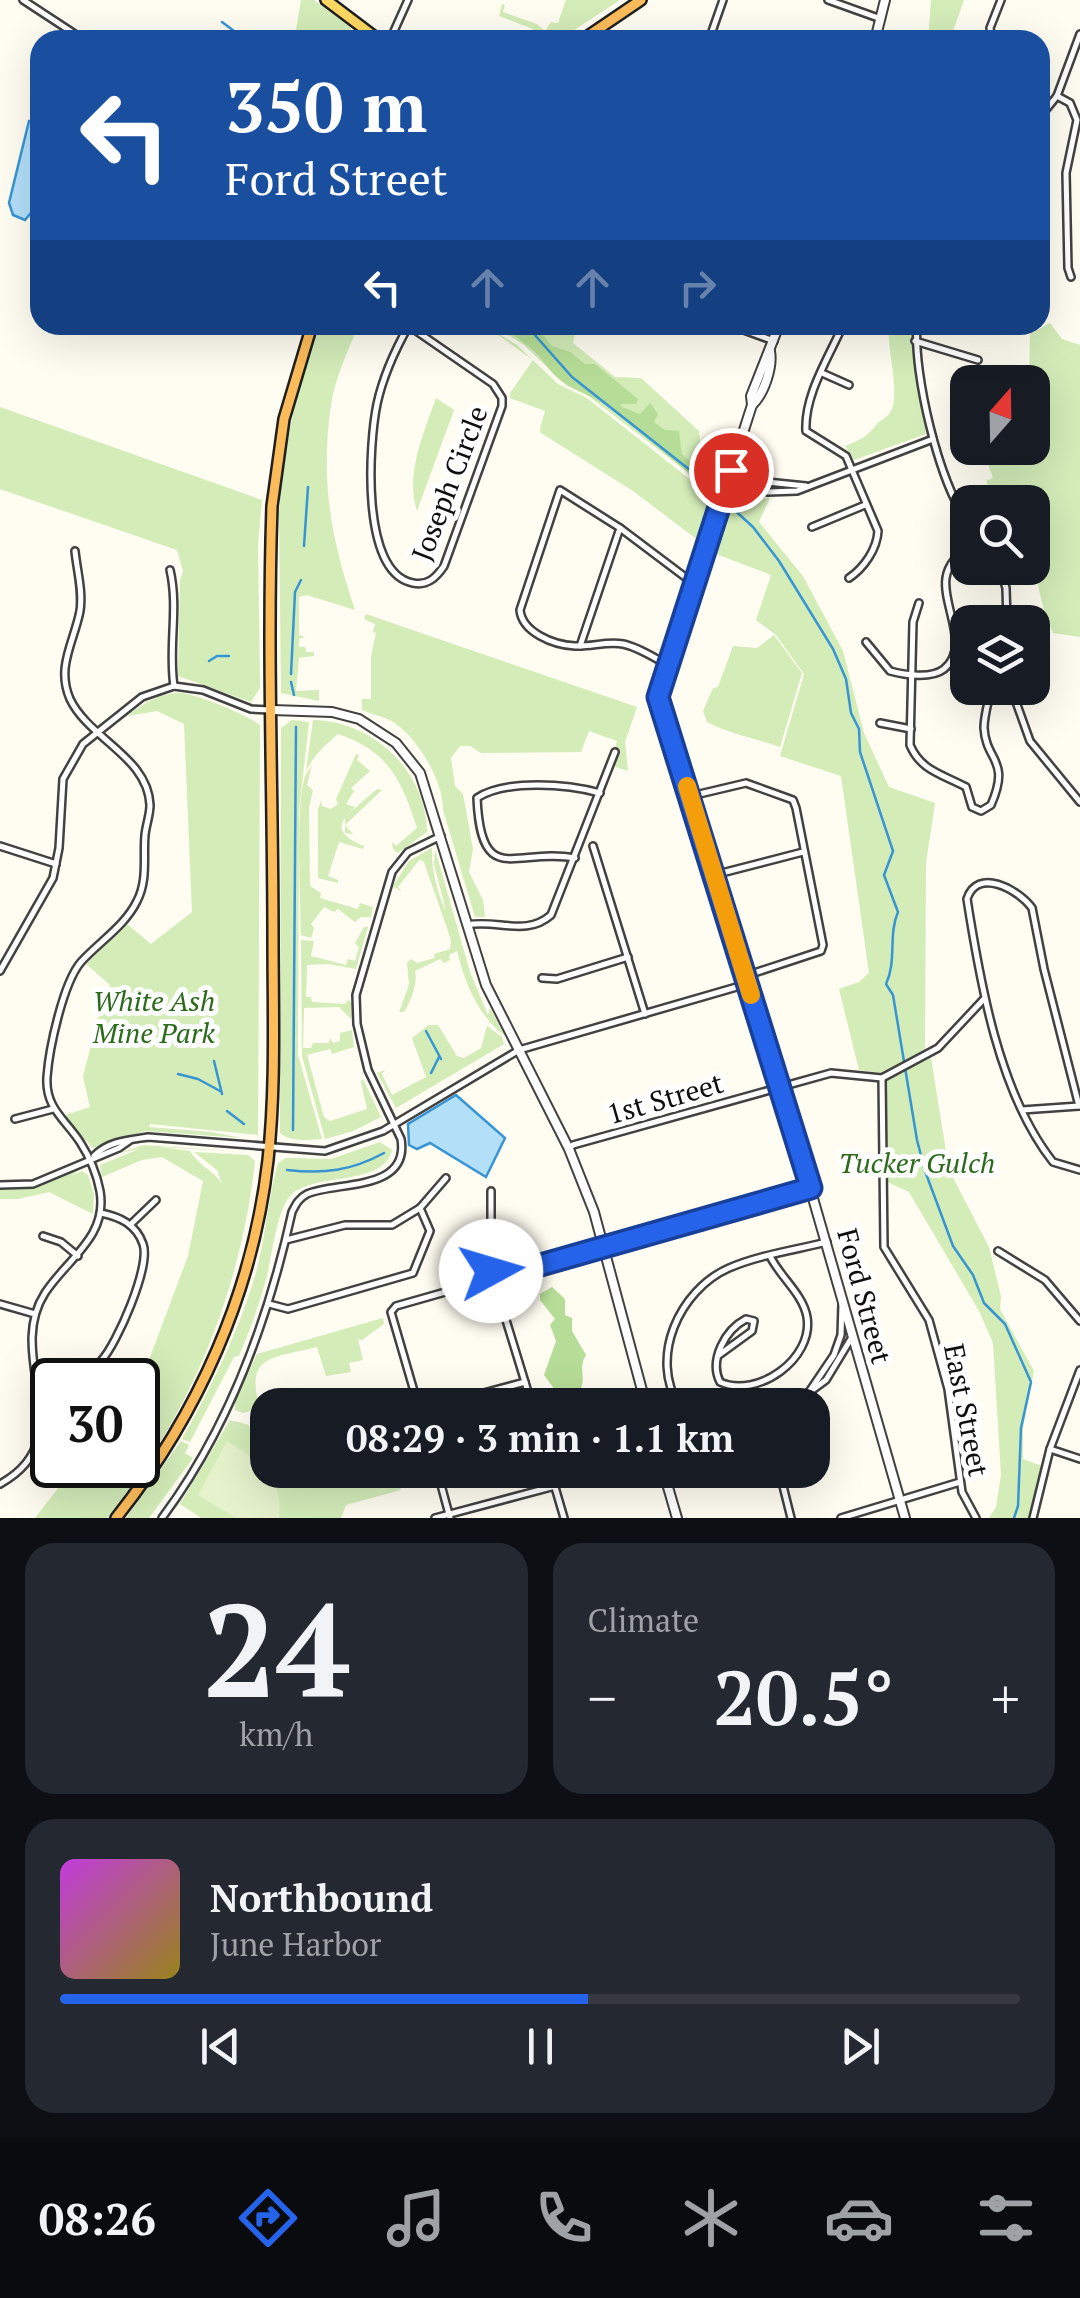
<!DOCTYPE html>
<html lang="en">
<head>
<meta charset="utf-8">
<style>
  body { margin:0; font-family:"PT Serif",serif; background:#242831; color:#f1f3f6; height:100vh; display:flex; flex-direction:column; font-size:38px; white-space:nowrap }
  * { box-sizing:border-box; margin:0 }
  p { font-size:32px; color:#9ea1a6 }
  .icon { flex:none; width:55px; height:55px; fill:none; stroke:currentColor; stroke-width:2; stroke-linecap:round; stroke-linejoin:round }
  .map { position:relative; height:1518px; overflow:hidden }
  .sheet { display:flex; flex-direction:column; gap:25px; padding:25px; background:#0d0f14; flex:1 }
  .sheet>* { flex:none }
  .banner { position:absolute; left:30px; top:30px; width:1020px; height:305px; border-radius:30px; box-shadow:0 10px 40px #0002; background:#1a4fa0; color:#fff; overflow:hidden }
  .needle { width:65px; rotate:20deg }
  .tools { position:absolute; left:950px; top:365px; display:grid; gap:20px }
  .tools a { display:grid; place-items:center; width:100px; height:100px; border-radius:20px; background:#171b24; box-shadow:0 10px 40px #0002; font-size:50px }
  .speed { position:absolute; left:30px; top:1358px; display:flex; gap:20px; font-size:50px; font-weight:700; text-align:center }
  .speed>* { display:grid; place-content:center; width:130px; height:130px; border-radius:50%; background:#171b24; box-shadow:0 10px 40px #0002; line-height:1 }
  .speed .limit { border:5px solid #111; border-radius:15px; background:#fff; color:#111 }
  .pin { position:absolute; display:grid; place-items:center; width:85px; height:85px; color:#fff; margin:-42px; border:5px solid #fff; border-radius:50%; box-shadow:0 2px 10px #0007 }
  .me { position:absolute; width:110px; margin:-55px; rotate:84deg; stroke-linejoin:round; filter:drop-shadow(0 0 8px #0008) }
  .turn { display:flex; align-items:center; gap:35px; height:210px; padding:0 30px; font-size:45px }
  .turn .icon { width:130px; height:130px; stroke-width:2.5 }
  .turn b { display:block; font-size:70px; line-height:85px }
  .lanes { display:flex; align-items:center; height:95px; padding:0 30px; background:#0003; justify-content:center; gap:50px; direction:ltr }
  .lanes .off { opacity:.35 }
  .big { font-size:75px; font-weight:700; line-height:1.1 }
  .sheet .tile { flex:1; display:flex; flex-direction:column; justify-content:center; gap:15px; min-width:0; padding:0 35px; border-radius:30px; background:#242831 }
  .sheet .dial { align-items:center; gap:0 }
  .dial b { font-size:130px; line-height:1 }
  .song { display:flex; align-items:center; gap:30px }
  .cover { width:120px; height:120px; border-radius:15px; background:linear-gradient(135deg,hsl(290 70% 55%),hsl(50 70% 35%)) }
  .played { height:10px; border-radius:5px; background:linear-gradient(90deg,#2563eb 55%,#363941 55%) }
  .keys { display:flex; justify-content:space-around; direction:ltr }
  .heat { display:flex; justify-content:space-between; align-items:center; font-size:55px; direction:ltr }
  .sheet .tiles { flex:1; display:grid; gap:25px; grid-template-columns:1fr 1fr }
  .tile:last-child { grid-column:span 2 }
  .trip { position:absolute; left:250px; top:1388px; width:580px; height:100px; border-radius:30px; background:#171b24; box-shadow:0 10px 40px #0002; font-weight:700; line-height:100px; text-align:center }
  .dock { display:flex; height:160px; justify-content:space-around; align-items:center; background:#090b0e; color:#9ea1a6 }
  .dock .icon { width:70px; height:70px }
  .dock .selected { color:#2563eb }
  .dock b { font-size:45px; color:#f1f3f6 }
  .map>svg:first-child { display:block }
  .green { fill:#d3ecb8 }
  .forest { fill:#b6dd97 }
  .pitch { fill:#e5f2cb }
  .water { fill:#b3dff9; stroke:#3795d3; stroke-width:2.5 }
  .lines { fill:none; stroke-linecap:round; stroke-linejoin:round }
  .stream { stroke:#3795d3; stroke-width:2.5 }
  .minor-casing { stroke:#424242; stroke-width:10 }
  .tertiary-casing { stroke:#424242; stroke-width:12 }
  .primary-casing { stroke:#202020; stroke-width:14 }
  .trunk-casing { stroke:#202020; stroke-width:14 }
  .minor { stroke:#fff; stroke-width:5 }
  .tertiary { stroke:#fff; stroke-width:8 }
  .primary { stroke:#fed862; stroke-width:9 }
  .trunk { stroke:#fcbc5b; stroke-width:9 }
  .route-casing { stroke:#184099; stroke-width:25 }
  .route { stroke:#2563eb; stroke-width:18 }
  .slow { stroke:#f59e0b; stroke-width:18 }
  .labels { text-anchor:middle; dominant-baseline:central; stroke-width:10; stroke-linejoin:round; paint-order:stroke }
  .street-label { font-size:28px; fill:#0f0f0f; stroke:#fff }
  .park-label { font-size:28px; font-style:italic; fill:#2c6a1c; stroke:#fff }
</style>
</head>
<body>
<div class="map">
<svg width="1080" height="1518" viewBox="0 0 1080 1518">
  <rect width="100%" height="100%" fill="#fffcf1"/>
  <g class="green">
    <path d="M301,0H314L351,28L347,40H300L296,30Z"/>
    <path d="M566,0H620L559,40H527L533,29L499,16L502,4L505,5L503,12L537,24L545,31L551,22L558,23Z"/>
    <path d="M931,0H964L950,40H928Z"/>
    <path d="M1050,323L1062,339L1080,345V637L1053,633C1034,590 1032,549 1032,502H997L986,481L993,478L984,453L987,448H1032V382H1025L1029,377L1030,334Z"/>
    <path d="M319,325H359C348,350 335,378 331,405C320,481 331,539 355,610L307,595L299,597V635L305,637L299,639V647H305L306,652H314V656L299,658L296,691L319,690V701L281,693L279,514L283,462L302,371Z"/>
    <path d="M484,325L517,345L558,384L587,398L707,493L714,494L699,541L633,491L541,433L540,429L545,411L510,398V393L533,360Z"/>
    <path d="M492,325H577L573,343L615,377L641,378L699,431L701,454L722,473L715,493L587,395L567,386L524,345Z"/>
    <path d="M889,325H913L912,347L926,434L854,460L845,446C861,440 867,437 877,424C881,420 886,418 890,413C902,395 886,350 889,325Z"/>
    <path d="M436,398L454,410L417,511C405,474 424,433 436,398Z"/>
    <path d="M0,407L262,500L258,545L260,688L251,702L178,676L180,580L183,571L177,550L0,489Z"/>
    <path d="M739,488L763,499L770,498L759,522L803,576L843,651L864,733L889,787L935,803L926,863L925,1049L882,1073L859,1070L839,989L859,982L869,973L841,776L780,756L804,674L776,635L756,620L771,575L711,552L733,490Z"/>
    <path d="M366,614L637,707L625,742L628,771L613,766L618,753L614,751L617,741L589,731L581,752L481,753L470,746H460L451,758L455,786L463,794L473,849L469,872L483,900L485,917H475L443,810C444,781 414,729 385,718C378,715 370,714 362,710V699H371V657L376,633L373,632L375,624L364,619Z"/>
    <path d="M774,635L802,673L780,747C755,738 730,734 707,722L703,711L713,688L718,687L733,646L757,648Z"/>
    <path d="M181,693C200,695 249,716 260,725L258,1135L150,1124L149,1127L211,1132L242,1138L145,1131L93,1148L63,1116L90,1107L83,1077L103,998L110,985L86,964L127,924L151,944L192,912L184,724L157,711L127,716C144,703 159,693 181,693Z"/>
    <path d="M292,720L309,722L299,811L298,1055L322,1139C308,1140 290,1142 280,1133L281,728Z"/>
    <path d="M313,720C373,721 426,771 427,832L398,853L393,849L392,842L396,846L417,828C402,781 389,751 338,734C325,745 314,755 306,771Z"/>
    <path d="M356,754L359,755L357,760L370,771L351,788L354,791L346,804L355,807L346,816L377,789L382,790L345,825L353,834L345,833V818C334,832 352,841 364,846L363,849L339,842L328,876L338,880V883L318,878V809L321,801L322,806L331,809L338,804L336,799Z"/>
    <path d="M312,764L307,785L313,790L309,808L310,886L321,893L320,898L358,909L360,903L373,907L371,917H361L355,922L338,909L334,912L324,907L311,924L314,928L311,938L301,935C301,902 295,803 305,777C307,772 310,769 312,764Z"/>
    <path d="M432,848C431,870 438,895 446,911L434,864L435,849L470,972L488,1015L490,1008L505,1036C479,1017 465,984 457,951L449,955L450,960L444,963L440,959L415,971C418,983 411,1001 404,1012H399L409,985L407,963L411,959L417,963L435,958L434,954L450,949L451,940L424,862L420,859L398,887L402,892L393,886L409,861Z"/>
    <path d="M364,927H368L356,969L328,964L307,965L306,997H311L312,1002L345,1004L348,1000L352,1003L351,1019L339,1007L304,1008L303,1048H311L313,1043H329L330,1038L333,1043L340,1041V1033L352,1030L354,1047L332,1054L330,1049L307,1055L324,1117L330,1121L367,1109L361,1082L363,1079L381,1117L353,1131L325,1139L302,1056L301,940L314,941L311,956L346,965L348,959L355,961L359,947L355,943Z"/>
    <path d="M429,1025H438L457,1056L464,1058L481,1048L487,1026L502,1037L504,1044L396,1108L377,1073L385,1070L382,1074L392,1095L426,1077L412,1038Z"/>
    <path d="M931,1058L949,1170L989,1247L1001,1296L1000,1309L1034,1371L1023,1428V1459L1042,1466L1029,1518H989L996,1507L1001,1475L993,1343L979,1311L909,1192L885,1181L886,1080Z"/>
    <path d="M380,1142L392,1150C384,1187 313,1172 291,1195C276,1210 272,1260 265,1283C258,1308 249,1332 239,1356L234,1357L190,1442L182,1439C213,1384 240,1329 257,1269C266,1234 268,1198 278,1163L286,1158L331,1159Z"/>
    <path d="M144,1145L242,1152L159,1147L190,1151C198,1165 214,1171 222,1184L217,1170L194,1152L248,1155L255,1161C241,1291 190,1416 107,1518H35L66,1478L70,1465H138L136,1380L149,1360L188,1256L203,1181L162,1157L142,1160L102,1177L100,1165L139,1149L116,1154Z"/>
    <path d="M80,1169L71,1176L82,1171L88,1175L94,1194L93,1214L49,1192L18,1199H0V1190L30,1188Z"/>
    <path d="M383,1318L384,1324L362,1340L358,1339L363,1360L349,1363L351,1372L326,1376L317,1347C275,1358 245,1354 259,1405L265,1407L243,1413L235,1410V1402L257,1354Z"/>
    <path d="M230,1420L249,1425L256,1450L267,1458L268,1470H395L401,1490L346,1505L341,1518H201L180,1504Z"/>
    <path d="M181,1441L189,1445L185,1453L193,1458L149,1518H126Z"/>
  </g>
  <g class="forest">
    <path d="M509,325H535L552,346L570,352L585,364H595L638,399L636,404H620L622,407L640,414L650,403L658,414L654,422L665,430L679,431L682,454L709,480L711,487L708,490C675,462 643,434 608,407C593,396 575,391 560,380C548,371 542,356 529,347C520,340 512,336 509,325Z"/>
    <path d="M552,1287L565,1299V1315L572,1318V1331L586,1355C578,1367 586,1377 581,1388L588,1405H566L544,1375L556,1341L550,1325L555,1319L540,1300V1294Z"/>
  </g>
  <path class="pitch" d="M227,1441C257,1460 284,1478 279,1518H236L198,1495Z"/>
  <g class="water">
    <path d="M29,121H40V202L25,220L13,215L9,203Z"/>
    <path d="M456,1095L505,1138L486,1177L430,1143L417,1149L409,1145L408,1124Z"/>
  </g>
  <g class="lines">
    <g class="stream">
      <path d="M222,22L246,40"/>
      <path d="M526,325L572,377L714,489"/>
      <path d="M730,506L753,527L779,561L833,649L846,679L851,713L859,729L860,752L893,851L884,875L898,912C888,935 897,961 886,984L893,995L917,1140L925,1171L953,1246L973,1275L984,1303L1005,1324L1031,1382L1021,1428L1018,1506L1014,1518"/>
      <path d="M304,546L308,487"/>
      <path d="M209,661L217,656H229"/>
      <path d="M291,674L295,592L301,580"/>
      <path d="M291,682L294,695"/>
      <path d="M426,1031L441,1059"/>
      <path d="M214,1061L222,1094"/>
      <path d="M431,1073L439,1057"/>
      <path d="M178,1074L198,1079L220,1091"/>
      <path d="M227,1111L244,1124"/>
      <path d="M293,1130L296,727"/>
      <path d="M287,1170C324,1174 351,1171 384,1153"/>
    </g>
    <defs>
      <g id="minor">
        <path d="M23,0L84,40"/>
        <path d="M828,0L881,19"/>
        <path d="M390,40L408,0"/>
        <path d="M709,40L723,0"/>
        <path d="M992,40L990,28L1001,0"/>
        <path d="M1057,96L1070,103L1077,120L1066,173L1068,268L1071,277"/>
        <path d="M1040,117L1057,96L1080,34"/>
        <path d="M730,325L774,341"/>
        <path d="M843,325C829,357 804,395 806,431L846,456L878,531C877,549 864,568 849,578"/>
        <path d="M917,325C913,373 939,484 968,522"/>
        <path d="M409,326L493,384L502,398V406L444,566C436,578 427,586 413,583C360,573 369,443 377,404C383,376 395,350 409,325"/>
        <path d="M915,341L978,360"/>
        <path d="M822,373L849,385"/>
        <path d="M731,470L767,482L806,486"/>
        <path d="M728,480L768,492L797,491L933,439"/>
        <path d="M812,527L865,505"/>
        <path d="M1000,568L1006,588L1007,622"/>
        <path d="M170,570C179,609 168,647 174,686"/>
        <path d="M919,603L913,622L910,745C921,771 942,774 966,787L972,807L981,811L991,805C1011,759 986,762 984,728C984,715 989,700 991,688"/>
        <path d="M866,642L890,671C905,675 931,679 944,669C971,647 942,606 946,578C948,564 958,555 968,546"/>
        <path d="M580,646L620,528"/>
        <path d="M666,664C653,657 638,647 623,644C607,641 591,647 575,646C553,645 522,632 520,610L560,490L620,528L693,583"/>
        <path d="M1011,688L1030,741L1080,802"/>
        <path d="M880,723L911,729"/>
        <path d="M691,796L746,783L793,800L796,808L823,945L821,951L745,976"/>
        <path d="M0,846L56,864"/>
        <path d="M593,846L645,1014"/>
        <path d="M575,858C516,847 481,890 477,798C506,779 568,784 600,793"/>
        <path d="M714,875L803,852"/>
        <path d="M467,925C497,919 526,937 551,915L615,752"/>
        <path d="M0,971L53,878L59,848L63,779L83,744L142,697L174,686L203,690L251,709L270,710"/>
        <path d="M542,978L557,979L628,957"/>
        <path d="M882,1078L884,1247L929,1320L948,1389L962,1492L976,1518"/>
        <path d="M1079,1106L1044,969L1032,908C1018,889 977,867 967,899C980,982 999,1094 1053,1162L1080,1170"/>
        <path d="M1022,1110L1079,1106"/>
        <path d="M15,1119L53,1109"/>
        <path d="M569,1149L573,1145L831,1073L882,1078L938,1048L983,1000"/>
        <path d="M94,1156C108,1141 129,1140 148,1137L325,1151L383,1131L519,1050L747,984"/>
        <path d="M0,1185L33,1184L119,1148L129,1141"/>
        <path d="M491,1191V1271L532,1405"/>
        <path d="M130,1225L156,1200"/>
        <path d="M43,1236L61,1242L78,1256"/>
        <path d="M286,1240L345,1225H392L420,1208L446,1178"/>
        <path d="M998,1251L1045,1280L1080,1321"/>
        <path d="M0,1304L35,1314"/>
        <path d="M269,1304L288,1309L413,1273L430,1231L420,1208"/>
        <path d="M719,1355L752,1331L754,1321L746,1319C725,1330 709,1360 720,1382C757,1399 814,1359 807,1317C803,1294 780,1277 770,1256"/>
        <path d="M76,1380C85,1375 94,1369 101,1361C117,1344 151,1266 143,1244C136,1224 120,1217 101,1213"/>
        <path d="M37,1388L52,1385"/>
        <path d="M809,1392L834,1355L841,1335L842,1304"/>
        <path d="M418,1405L391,1312L396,1306L811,1188"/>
        <path d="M439,1405L525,1382"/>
        <path d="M679,1405C649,1358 679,1290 729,1268C759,1255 795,1250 827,1242"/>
        <path d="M792,1405L826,1380L852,1337"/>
        <path d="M1050,1449L1080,1459"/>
        <path d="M437,1470L450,1518"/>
        <path d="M550,1470L564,1518"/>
        <path d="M779,1470L791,1518"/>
        <path d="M0,1484C84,1438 3,1358 45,1293C67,1259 108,1237 100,1191C97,1175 89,1156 80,1142C65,1119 45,1108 47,1077C49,1049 63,983 81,962C99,942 125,926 137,901C148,880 143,857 145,835C146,825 150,815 150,805C148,757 89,739 70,699C56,667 74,642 80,611C83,591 77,571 75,551"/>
        <path d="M162,1518C229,1428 268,1321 292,1212C296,1204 299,1198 307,1194C336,1181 410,1192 401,1139L368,1070L357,1024L356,995L392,872L408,852L441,836"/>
        <path d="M435,1518L555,1486"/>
        <path d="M841,1518L960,1482"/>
        <path d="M1033,1518L1050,1449L1080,1370"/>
      </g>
      <g id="tertiary">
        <path d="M875,40L885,0"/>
        <path d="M770,351C773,367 764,394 752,405L658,697L781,1087L905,1518"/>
        <path d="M752,405L751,396L779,325"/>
        <path d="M272,710L332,712L359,719L396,743L420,773L486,985L569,1149L594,1212L646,1405"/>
        <path d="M663,1470L677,1518"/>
      </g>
      <path id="primary" d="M326,0L379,40"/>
      <g id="trunk">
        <path d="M582,40L641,0"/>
        <path d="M116,1518C198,1415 253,1292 268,1160C276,1087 273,1012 273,939C273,795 267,650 272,506L284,419L312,325"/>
      </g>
    </defs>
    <use href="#minor" class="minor-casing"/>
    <use href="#tertiary" class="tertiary-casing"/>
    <use href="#primary" class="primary-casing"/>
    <use href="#trunk" class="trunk-casing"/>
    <use href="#minor" class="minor"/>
    <use href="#tertiary" class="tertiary"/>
    <use href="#primary" class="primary"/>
    <use href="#trunk" class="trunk"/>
  </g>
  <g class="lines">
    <defs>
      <path id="route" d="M491,1271L494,1278L502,1276L811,1188L658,697L731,470"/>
    </defs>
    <use href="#route" class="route-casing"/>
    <use href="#route" class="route"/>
    <path class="slow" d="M687,786L751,995"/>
  </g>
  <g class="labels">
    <g class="street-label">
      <text transform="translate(449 483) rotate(-69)">Joseph Circle</text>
      <text transform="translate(665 1098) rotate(-16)">1st Street</text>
      <text transform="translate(865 1296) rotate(75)">Ford Street</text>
      <text transform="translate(967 1410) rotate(79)">East Street</text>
    </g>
    <g class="park-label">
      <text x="154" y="1000">White Ash<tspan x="154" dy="32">Mine Park</tspan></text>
      <text x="917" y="1162">Tucker Gulch</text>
    </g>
  </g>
</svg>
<div class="tools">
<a><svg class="needle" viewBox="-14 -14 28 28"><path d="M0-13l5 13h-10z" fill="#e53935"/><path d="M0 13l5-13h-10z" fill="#9ea1a6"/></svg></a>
<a><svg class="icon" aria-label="search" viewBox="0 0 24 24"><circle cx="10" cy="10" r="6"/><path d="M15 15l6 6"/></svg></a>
<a><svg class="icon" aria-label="layers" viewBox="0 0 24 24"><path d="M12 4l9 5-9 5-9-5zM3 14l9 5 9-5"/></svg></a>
</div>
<div class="speed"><div class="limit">30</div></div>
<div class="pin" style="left:731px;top:470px;background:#d93025"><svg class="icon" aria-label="arrive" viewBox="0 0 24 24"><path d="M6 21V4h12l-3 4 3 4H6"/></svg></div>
<svg class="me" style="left:491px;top:1271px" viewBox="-20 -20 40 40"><circle r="19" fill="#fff"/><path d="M0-13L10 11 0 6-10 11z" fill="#2563eb"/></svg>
<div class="trip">08:29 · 3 min · 1.1 km</div>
<div class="banner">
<div class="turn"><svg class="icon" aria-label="left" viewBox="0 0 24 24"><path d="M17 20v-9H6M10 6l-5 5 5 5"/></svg><div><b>350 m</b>Ford Street</div></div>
<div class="lanes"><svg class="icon" aria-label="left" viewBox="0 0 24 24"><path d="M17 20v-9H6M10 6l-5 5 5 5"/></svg><svg class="icon off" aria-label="ahead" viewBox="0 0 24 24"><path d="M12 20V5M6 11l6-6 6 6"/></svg><svg class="icon off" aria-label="ahead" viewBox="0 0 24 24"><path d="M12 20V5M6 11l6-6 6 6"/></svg><svg class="icon off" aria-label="right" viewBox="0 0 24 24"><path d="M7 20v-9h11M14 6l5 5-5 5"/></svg></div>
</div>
</div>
<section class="sheet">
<div class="tiles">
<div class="tile dial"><b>24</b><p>km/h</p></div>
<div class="tile"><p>Climate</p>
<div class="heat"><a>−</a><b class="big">20.5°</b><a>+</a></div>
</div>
<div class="tile">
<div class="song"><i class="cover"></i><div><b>Northbound</b><p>June Harbor</p></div></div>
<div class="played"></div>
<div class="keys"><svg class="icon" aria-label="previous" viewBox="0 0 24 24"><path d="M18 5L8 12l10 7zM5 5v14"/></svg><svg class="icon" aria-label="pause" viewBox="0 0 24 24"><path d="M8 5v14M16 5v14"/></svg><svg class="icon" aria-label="next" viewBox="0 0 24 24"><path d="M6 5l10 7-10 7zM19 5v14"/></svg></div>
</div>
</div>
</section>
<nav class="dock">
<b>08:26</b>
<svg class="icon selected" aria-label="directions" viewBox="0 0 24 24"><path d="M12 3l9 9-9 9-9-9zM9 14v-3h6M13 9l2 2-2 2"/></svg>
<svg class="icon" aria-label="music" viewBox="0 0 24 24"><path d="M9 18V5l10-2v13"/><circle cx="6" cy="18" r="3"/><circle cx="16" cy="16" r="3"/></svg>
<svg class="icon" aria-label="phone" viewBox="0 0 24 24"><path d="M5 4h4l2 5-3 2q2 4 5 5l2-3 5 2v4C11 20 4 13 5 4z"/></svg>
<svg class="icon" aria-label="climate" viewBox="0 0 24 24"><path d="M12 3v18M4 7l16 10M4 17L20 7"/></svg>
<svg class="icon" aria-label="car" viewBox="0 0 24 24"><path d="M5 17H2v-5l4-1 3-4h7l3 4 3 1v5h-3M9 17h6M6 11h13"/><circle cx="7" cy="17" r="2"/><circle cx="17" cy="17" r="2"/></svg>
<svg class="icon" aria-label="filters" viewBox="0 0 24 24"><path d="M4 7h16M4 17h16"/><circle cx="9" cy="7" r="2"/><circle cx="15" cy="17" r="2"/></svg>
</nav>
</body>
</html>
